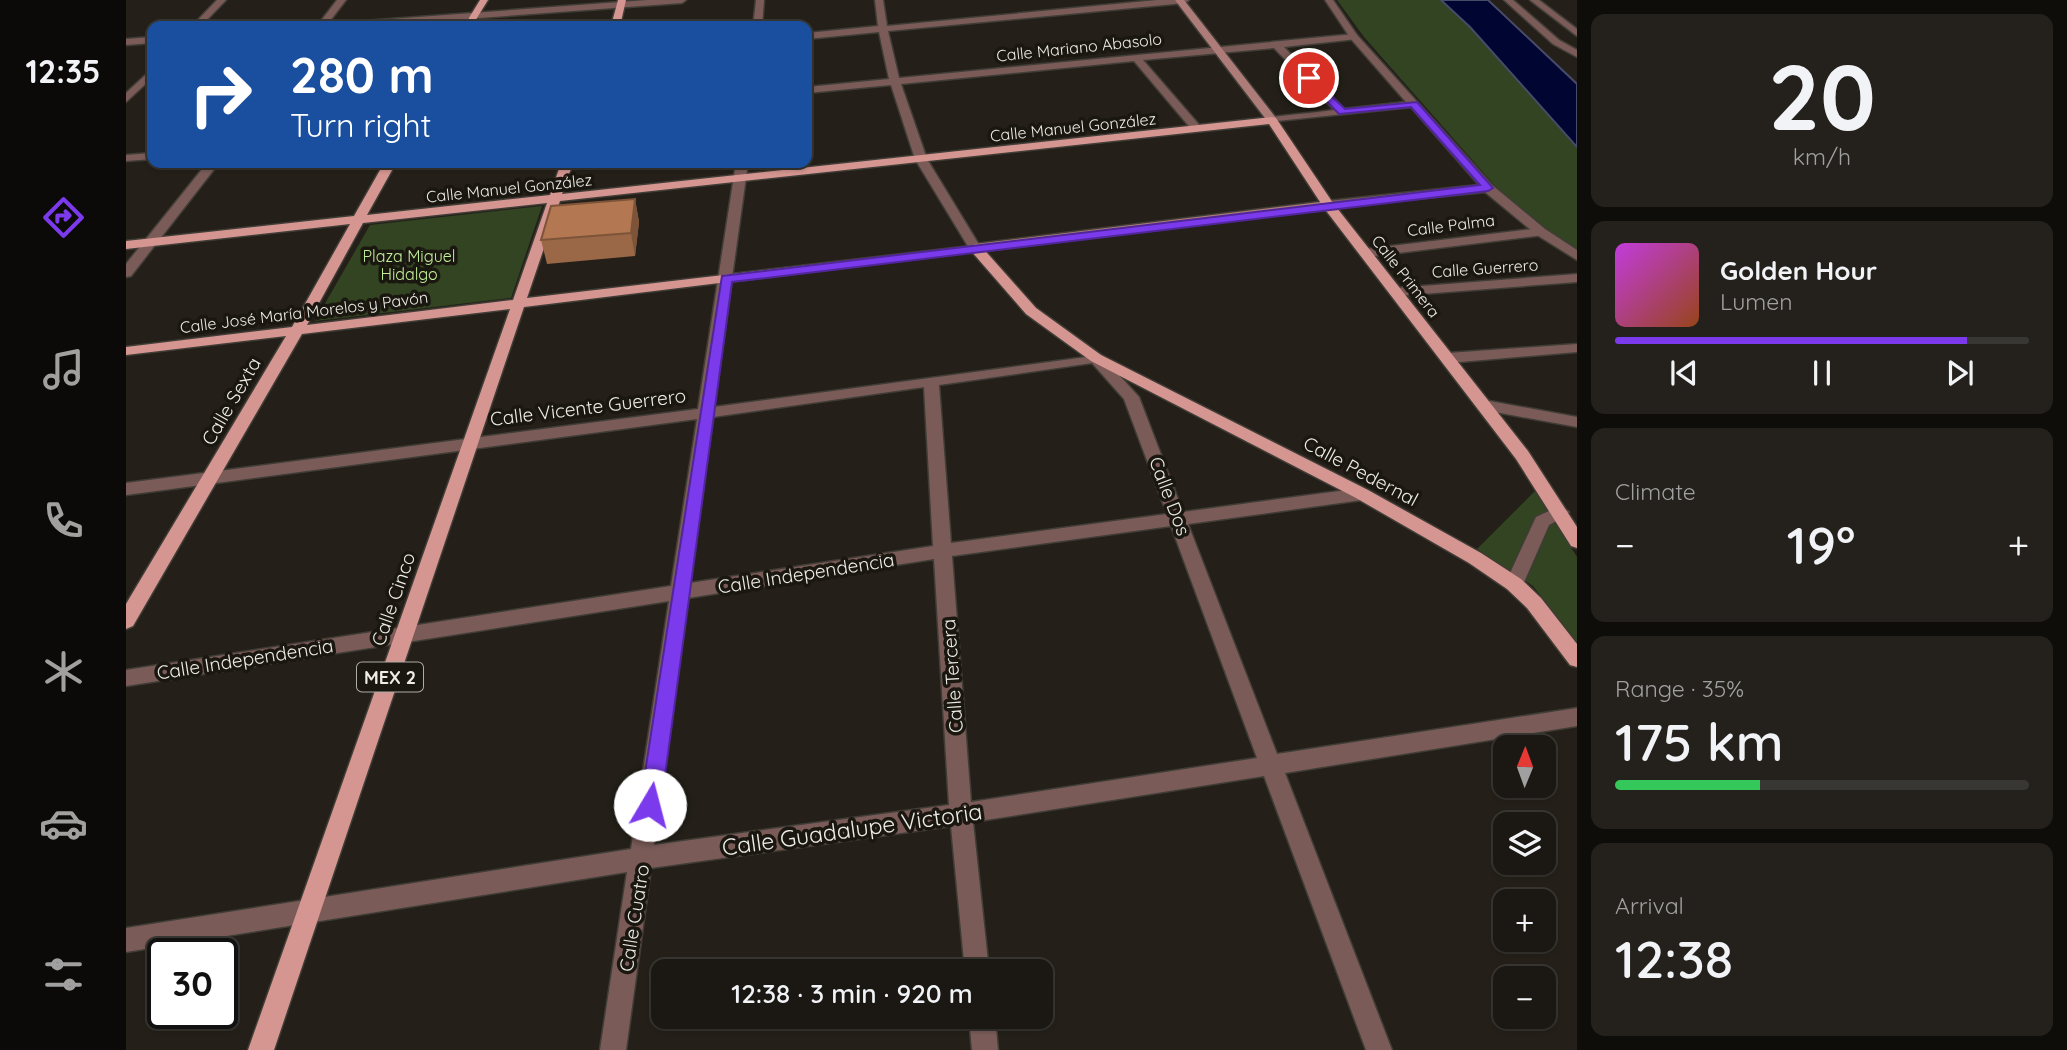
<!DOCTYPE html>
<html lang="en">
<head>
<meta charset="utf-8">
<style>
  body { margin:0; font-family:Quicksand,sans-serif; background:#24211c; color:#f1f3f6; height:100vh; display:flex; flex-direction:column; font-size:26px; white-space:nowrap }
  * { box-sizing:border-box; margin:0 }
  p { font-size:23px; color:#a0a0a0 }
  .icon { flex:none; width:38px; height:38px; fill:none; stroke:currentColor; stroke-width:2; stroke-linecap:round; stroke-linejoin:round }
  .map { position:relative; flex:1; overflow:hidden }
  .panel { display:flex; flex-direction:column; gap:14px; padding:14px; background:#0f0d0a; width:490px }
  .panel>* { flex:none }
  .guide { position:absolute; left:21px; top:21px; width:665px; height:147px; border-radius:14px; box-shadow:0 2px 5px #0004,0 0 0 2px #393733; background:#1a4fa0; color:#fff; overflow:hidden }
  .needle { width:46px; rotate:1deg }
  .controls { position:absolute; left:1367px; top:735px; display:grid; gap:14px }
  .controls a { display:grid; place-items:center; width:63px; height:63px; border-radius:14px; background:#1b1813; box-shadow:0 2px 5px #0004,0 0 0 2px #393733; font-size:35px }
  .speed { position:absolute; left:21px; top:938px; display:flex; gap:14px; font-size:35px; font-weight:700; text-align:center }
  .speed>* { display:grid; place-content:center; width:91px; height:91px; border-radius:50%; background:#1b1813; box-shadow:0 2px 5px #0004,0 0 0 2px #393733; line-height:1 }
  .speed .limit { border:4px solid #111; border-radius:10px; background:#fff; color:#111 }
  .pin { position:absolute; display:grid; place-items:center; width:60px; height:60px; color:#fff; margin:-30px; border:4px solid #fff; border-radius:50%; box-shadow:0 2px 7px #0007 }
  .me { position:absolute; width:77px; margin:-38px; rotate:8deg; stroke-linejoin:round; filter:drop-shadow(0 0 5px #0008) }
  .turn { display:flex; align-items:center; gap:24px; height:147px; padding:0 28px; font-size:32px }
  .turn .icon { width:91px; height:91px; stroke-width:2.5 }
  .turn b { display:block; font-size:49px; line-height:60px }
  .big { font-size:52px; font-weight:600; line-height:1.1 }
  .panel .tile { flex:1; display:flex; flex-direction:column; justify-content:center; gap:10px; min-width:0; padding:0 24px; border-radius:14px; background:#24211c }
  .panel .dial { align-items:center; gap:0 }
  .dial b { font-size:91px; line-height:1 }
  .song { display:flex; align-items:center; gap:21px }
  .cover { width:84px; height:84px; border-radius:10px; background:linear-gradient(135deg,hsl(290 70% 55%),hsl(20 70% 35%)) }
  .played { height:7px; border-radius:4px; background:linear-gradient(90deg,#7c3aed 85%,#393733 85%) }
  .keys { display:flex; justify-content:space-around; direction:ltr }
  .heat { display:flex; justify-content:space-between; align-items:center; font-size:38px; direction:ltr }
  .charge { height:10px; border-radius:5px; background:linear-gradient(90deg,#34c759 35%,#393733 0) }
  .trip { position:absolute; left:525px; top:959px; width:402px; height:70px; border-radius:14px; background:#1b1813; box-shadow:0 2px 5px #0004,0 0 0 2px #393733; font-weight:600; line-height:70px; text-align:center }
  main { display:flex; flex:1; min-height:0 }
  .tab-bar { display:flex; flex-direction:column; width:126px; justify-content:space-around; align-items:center; background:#0b0a08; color:#a0a0a0 }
  .tab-bar .icon { width:49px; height:49px }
  .tab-bar .on { color:#7c3aed }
  .tab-bar b { font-size:32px; color:#f1f3f6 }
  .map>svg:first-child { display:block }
  .green { fill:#324421 }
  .water { fill:#000532; stroke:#474a68; stroke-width:2 }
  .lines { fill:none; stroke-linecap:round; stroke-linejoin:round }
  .pedestrian-casing { stroke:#403d36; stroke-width:3 }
  .minor-casing { stroke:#403d36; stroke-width:3 }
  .tertiary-casing { stroke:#403d36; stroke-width:3 }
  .secondary-casing { stroke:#403d36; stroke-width:3 }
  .primary-casing { stroke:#403d36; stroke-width:3 }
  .pedestrian { fill:#7a5b58; fill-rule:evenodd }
  .minor { fill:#7a5b58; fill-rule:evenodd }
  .tertiary { fill:#7a5b58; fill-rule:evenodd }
  .secondary { fill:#ad7c78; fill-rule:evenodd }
  .primary { fill:#d59590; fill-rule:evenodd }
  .wall { fill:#9a6747 }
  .shaded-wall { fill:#7d5439 }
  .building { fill:#b37852; stroke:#7d5439; stroke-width:2 }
  .route { fill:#7c3aed; stroke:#51269a; stroke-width:2 }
  .labels { text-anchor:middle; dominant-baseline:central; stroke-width:7; stroke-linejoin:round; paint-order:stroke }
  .far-street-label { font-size:16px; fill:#eeece7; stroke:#1a1710 }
  .far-park-label { font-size:16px; fill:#c1ee99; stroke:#1a1710 }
  .shield { fill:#1a1710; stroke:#aeaca6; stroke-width:2 }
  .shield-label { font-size:18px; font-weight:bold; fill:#eeece7 }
  .street-label { font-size:19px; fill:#eeece7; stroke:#1a1710 }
  .near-street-label { font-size:23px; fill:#eeece7; stroke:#1a1710 }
</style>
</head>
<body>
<main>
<nav class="tab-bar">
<b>12:35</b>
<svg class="icon on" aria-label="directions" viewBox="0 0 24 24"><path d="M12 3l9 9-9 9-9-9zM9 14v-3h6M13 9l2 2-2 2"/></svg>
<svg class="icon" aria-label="music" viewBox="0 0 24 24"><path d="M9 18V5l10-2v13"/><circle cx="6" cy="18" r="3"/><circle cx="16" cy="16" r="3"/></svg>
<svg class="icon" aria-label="phone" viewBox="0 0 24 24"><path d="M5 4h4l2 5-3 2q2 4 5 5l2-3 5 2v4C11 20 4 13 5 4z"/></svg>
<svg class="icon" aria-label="climate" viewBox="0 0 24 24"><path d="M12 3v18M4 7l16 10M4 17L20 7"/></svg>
<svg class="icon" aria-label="car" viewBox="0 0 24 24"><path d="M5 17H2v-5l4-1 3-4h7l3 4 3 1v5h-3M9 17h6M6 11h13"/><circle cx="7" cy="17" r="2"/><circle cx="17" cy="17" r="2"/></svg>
<svg class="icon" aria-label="filters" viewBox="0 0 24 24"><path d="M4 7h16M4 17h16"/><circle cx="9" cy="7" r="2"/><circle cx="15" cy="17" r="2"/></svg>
</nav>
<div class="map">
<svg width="1451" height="1050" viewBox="0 0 1451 1050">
  <rect width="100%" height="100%" fill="#242019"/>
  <g class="green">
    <path d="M1211,0H1315L1344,27L1451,147V249L1423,231L1370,187L1238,37Z"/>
    <path d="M416,206L385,298L189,321L244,225Z"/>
    <path d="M1409,491L1451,557V642L1407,586L1351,549Z"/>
  </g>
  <path class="water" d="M1315,0H1362L1451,84V147L1344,27Z"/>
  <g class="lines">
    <defs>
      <path id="pedestrian" d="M26,153V159L0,161V155Z"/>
      <g id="minor">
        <path d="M91,0H100L75,26H66Z"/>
        <path d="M211,0H220L200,26H191Z"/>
        <path d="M521,0H560L556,3L244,26H206L211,23Z"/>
        <path d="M630,0H638L636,26H627Z"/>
        <path d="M749,0H757L761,26L1031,0H1063L1059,3L762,31L773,78L1228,34L1231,35V39L1158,47L1221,112L1212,114L1148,48L1017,60L1075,127V131H1067L1008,61L775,84L801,159L795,162L789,159L765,85L681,93V87L763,79L753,32L681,39V33L752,26Z"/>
        <path d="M1378,0H1387L1433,40L1451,50V57L1427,44Z"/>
        <path d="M1404,0H1413L1451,29V36Z"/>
        <path d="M26,37V43L0,45V39Z"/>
        <path d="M26,69V78L0,102V93Z"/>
        <path d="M81,163H93L5,276L0,277V264Z"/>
        <path d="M610,163H622L588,407L975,355L1013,397L1057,512L1236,488L1244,494L1236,500L1062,524L1151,754L1451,708V726L1159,773L1266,1050H1240L1138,776L847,822L863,971H839L825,826L525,868L500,1050H474L501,872L0,952V928L505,849L543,601L0,686V670L545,586L571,419L0,495V483L572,409ZM966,363L998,399L1041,514L825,543L813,385ZM798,387L807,546L564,583L587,417ZM1045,526L1131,758L845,802L826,556ZM808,559L823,805L528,845L562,598Z"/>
        <path d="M1415,228L1421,232L1419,235L1240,257L1234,253L1240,249Z"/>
        <path d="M1451,274V282L1270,296L1263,292L1270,288Z"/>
        <path d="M1451,344V352L1322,363L1315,358L1322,353Z"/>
        <path d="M1358,400L1451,417V427L1353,409L1350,405L1353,401Z"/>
        <path d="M1434,506L1443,512L1440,516L1423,525L1395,589H1381L1379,584L1410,517Z"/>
        <path d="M843,1017H869L872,1050H846Z"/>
      </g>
      <g id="tertiary">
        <path d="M1199,0H1207L1231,35L1366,185L1419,229L1451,250V260L1411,235L1359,192L1198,208V202L1202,201L1353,185L1285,107L1142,122V118L1146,117L1280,102L1225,39Z"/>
        <path d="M791,157L801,159L855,248L854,251L849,252L843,248L789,159Z"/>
      </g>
      <g id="secondary">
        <path d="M1049,0H1058L1150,118V122H1142Z"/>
        <path d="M1202,201L1206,202V208L849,252L843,248L849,244Z"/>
      </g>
      <g id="primary">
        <path d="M354,0H362L346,26H338Z"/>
        <path d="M492,0H500L494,26H485Z"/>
        <path d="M1146,117L1150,118L1207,203L1402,451L1451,527V548L1445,546L1390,459L1198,208L1143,124L434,201L401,298L854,245L910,308L975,355L1242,490L1355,553L1395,579L1415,598L1451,644V667L1444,665L1401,608L1381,589L1343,563L1230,498L965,361L900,314L846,252L398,307L148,1050H122L384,309L176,334L7,626L0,629V604L160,336L0,355V347L166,327L224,224L0,249V241L228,216L258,163H270L241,215L424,195L435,163H447L436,194ZM421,203L387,300L181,325L237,223Z"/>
      </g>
    </defs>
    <use href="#pedestrian" class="pedestrian-casing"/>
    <use href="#minor" class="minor-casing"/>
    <use href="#tertiary" class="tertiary-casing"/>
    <use href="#secondary" class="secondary-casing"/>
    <use href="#primary" class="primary-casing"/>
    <use href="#pedestrian" class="pedestrian"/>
    <use href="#minor" class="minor"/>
    <use href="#tertiary" class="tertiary"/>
    <use href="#secondary" class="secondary"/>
    <use href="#primary" class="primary"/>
  </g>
  <path class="wall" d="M509,199L513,222L509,256L421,264L415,240Z"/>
  <path class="shaded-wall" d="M509,199L513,222L509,256L505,233Z"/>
  <path class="building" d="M509,199L505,233L415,240L425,206Z"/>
  <path class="route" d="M1183,75L1219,109L1291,102L1367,188L1362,191L606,282L535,805L532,811L524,814L517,811L514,805L596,276L1354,185L1285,107L1213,114L1180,80L1179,78Z"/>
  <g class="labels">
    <g class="far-street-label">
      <text transform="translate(953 47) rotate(-6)">Calle Mariano Abasolo</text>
      <text transform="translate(947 127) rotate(-6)">Calle Manuel González</text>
      <text transform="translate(383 188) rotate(-6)">Calle Manuel González</text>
      <text transform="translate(1325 225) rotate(-7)">Calle Palma</text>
      <text transform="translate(1359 268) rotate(-4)">Calle Guerrero</text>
      <text transform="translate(1280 276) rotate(52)">Calle Primera</text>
      <text transform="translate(178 312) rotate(-7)">Calle José María Morelos y Pavón</text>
    </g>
    <g class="far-park-label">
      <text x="283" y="256">Plaza Miguel<tspan x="283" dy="18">Hidalgo</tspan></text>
    </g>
    <rect class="shield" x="231" y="662.5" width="66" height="29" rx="5"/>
    <g class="shield-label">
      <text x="264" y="677">MEX 2</text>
    </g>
    <g class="street-label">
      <text transform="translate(105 401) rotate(-60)">Calle Sexta</text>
      <text transform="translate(462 407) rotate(-7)">Calle Vicente Guerrero</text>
      <text transform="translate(1235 471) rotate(28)">Calle Pedernal</text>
      <text transform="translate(1044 496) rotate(69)">Calle Dos</text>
      <text transform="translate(680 573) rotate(-9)">Calle Independencia</text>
      <text transform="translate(267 599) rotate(-71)">Calle Cinco</text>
      <text transform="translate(119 659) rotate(-9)">Calle Independencia</text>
      <text transform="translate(826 676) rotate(-94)">Calle Tercera</text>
      <text transform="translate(508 918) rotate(-81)">Calle Cuatro</text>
    </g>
    <g class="near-street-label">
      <text transform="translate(726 829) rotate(-8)">Calle Guadalupe Victoria</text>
    </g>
  </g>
</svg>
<div class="controls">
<a><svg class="needle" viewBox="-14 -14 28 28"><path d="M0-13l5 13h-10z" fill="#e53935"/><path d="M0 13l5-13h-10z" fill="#a0a0a0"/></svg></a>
<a><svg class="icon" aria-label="layers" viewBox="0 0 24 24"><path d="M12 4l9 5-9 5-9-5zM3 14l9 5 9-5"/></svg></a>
<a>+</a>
<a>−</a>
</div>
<div class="speed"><div class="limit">30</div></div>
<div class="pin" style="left:1183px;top:78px;background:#d93025"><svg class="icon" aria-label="arrive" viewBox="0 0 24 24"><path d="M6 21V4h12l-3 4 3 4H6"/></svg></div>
<svg class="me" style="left:524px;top:805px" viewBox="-20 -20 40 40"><circle r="19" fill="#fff"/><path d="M0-13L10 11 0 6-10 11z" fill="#7c3aed"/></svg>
<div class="trip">12:38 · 3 min · 920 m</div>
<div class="guide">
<div class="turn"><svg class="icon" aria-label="right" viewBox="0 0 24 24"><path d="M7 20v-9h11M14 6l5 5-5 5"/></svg><div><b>280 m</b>Turn right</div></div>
</div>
</div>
<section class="panel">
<div class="tile dial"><b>20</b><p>km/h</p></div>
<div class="tile">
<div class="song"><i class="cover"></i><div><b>Golden Hour</b><p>Lumen</p></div></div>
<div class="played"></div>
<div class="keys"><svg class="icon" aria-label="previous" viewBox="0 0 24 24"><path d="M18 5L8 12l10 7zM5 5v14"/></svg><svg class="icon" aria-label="pause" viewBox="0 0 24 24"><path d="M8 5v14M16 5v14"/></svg><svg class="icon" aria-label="next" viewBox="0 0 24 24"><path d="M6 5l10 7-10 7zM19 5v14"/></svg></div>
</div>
<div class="tile"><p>Climate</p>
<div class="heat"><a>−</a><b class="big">19°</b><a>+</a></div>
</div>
<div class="tile"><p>Range · 35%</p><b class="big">175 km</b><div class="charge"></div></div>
<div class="tile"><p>Arrival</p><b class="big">12:38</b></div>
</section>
</main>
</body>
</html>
